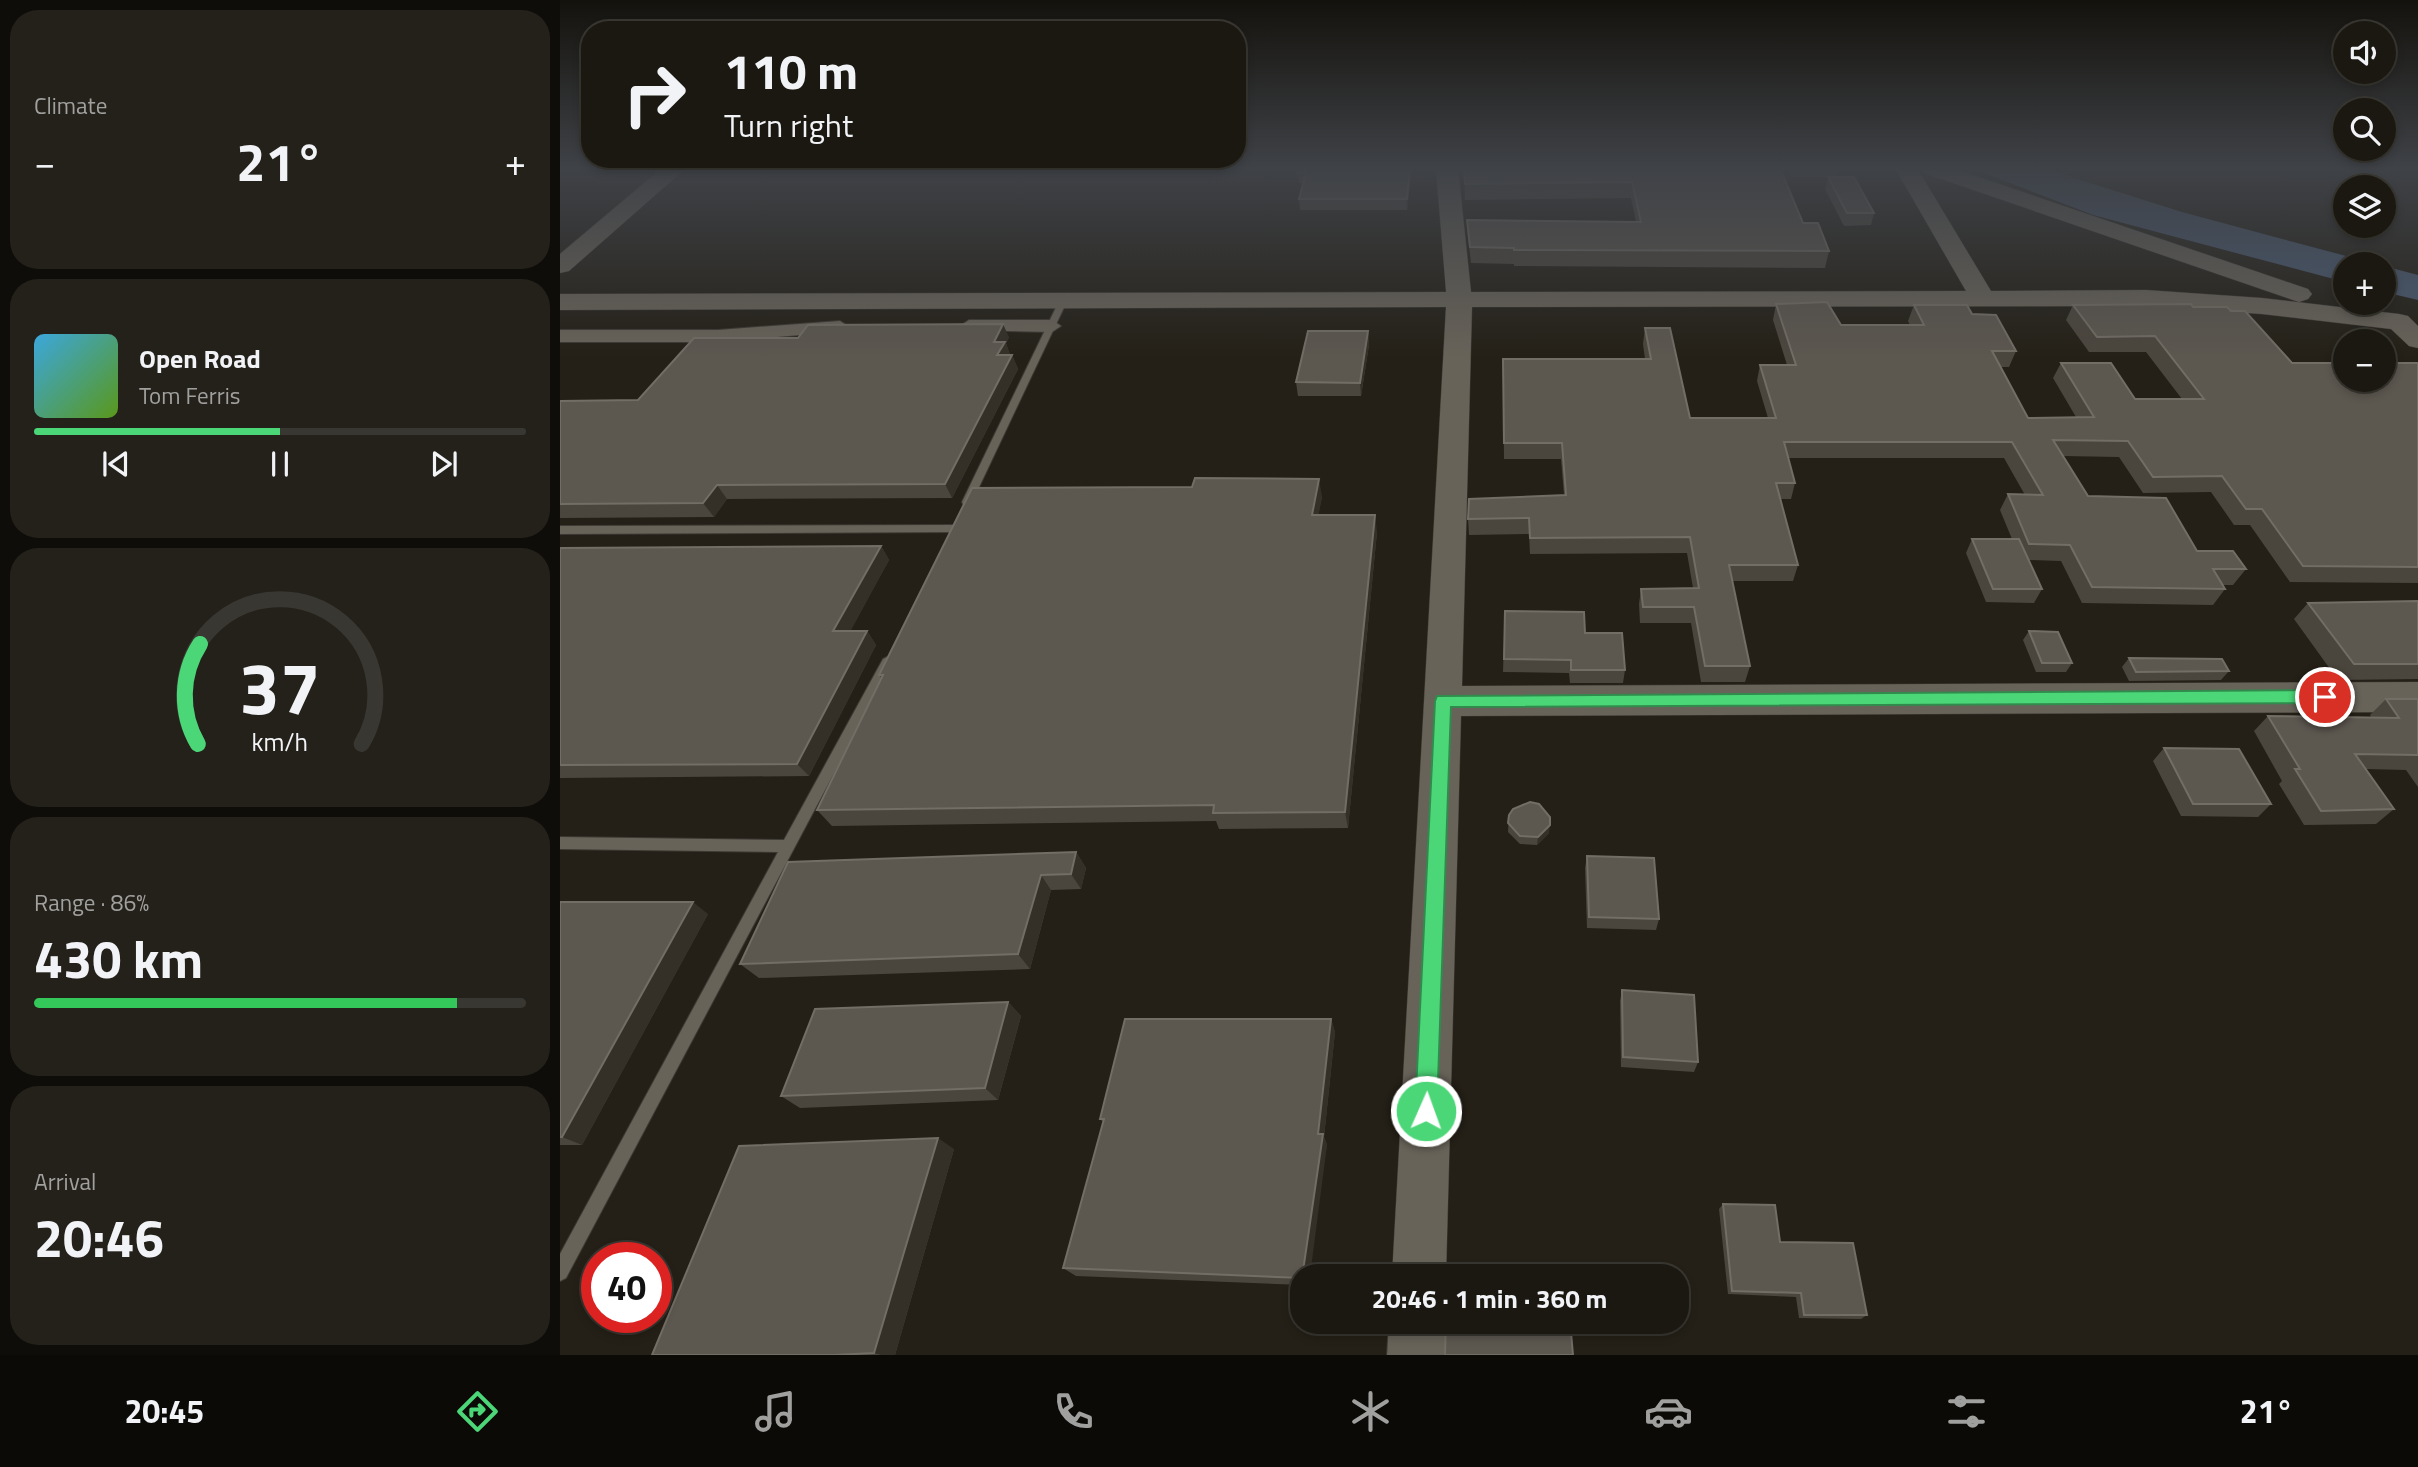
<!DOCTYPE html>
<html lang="en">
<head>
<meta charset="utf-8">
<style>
  body { margin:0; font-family:"Titillium Web",sans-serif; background:#24211a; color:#f1f3f6; height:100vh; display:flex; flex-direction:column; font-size:26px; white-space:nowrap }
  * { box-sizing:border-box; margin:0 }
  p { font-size:23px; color:#a0a09f }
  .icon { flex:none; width:38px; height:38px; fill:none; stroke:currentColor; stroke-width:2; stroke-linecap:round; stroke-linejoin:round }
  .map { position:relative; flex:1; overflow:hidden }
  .sheet { display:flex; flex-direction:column; gap:10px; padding:10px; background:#0f0d09; width:560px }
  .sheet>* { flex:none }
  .hud { position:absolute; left:21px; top:21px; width:665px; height:147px; border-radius:28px; box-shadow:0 4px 10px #0003,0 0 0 2px #393731; background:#1b1811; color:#f1f3f6; overflow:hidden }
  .tools { position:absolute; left:1773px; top:21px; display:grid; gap:14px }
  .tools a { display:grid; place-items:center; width:63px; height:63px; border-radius:50%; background:#1b1811; box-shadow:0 4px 10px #0003,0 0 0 2px #393731; font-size:35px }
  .speed { position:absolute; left:21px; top:1242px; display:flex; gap:14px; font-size:35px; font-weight:700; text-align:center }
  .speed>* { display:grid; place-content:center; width:91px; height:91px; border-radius:50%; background:#1b1811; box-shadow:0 4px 10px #0003,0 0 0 2px #393731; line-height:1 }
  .speed .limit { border:10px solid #d22; background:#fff; color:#111 }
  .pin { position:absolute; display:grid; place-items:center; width:60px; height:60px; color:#fff; margin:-30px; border:4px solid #fff; border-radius:50%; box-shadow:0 2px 7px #0007 }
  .me { position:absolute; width:77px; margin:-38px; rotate:2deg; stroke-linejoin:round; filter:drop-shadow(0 0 5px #0008) }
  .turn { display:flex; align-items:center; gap:24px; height:147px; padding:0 28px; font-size:32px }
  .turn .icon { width:91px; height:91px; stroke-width:2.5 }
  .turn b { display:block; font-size:49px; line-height:60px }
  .big { font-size:52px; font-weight:700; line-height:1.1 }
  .sheet .widget { flex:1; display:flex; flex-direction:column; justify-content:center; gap:10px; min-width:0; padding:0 24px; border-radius:28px; background:#24211a }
  .sheet .dial { align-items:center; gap:0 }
  .dial svg { height:182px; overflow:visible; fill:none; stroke:#393731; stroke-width:7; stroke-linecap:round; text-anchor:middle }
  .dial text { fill:#f1f3f6; stroke:none }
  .song { display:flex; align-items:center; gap:21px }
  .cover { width:84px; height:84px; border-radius:10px; background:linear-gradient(135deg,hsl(200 70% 55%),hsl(90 70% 35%)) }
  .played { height:7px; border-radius:4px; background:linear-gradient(90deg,#4bd677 50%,#393731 50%) }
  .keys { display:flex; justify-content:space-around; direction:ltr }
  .heat { display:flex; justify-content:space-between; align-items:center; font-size:38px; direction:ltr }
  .charge { height:10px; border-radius:5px; background:linear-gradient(90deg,#34c759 86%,#393731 0) }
  .trip { position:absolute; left:730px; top:1264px; width:399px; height:70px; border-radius:28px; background:#1b1811; box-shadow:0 4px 10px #0003,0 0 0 2px #393731; font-weight:700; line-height:70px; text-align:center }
  .tab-bar { display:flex; height:112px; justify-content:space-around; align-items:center; background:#0b0a07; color:#a0a09f }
  .tab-bar .icon { width:49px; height:49px }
  .tab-bar .selected { color:#4bd677 }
  .tab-bar b { font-size:32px; color:#f1f3f6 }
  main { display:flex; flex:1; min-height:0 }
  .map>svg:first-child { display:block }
  .water { fill:#4a5a71 }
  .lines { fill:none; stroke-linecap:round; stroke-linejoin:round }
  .lane-casing { stroke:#3d3934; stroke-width:2 }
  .street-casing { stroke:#3d3934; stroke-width:2 }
  .secondary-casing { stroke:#3d3934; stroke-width:1 }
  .lane { fill:#686359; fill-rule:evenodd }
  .street { fill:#686359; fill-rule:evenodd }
  .secondary { fill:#686359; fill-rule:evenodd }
  .wall { fill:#4b463d }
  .shaded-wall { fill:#343027 }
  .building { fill:#5c574f; stroke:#726d65; stroke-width:2 }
  .route { fill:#4bd677; stroke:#318b4d; stroke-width:2 }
</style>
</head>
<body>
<main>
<section class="sheet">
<div class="widget"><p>Climate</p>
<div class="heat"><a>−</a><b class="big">21°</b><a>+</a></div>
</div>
<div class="widget">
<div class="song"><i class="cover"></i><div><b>Open Road</b><p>Tom Ferris</p></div></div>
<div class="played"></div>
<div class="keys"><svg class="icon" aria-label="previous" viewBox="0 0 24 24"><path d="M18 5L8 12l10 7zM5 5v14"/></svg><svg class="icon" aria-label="pause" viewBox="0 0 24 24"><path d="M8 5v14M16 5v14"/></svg><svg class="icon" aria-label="next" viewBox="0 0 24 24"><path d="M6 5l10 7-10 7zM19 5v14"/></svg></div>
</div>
<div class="widget dial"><svg viewBox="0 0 100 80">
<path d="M14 69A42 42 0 1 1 86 69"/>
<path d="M14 69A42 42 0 0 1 15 25" stroke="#4bd677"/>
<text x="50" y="56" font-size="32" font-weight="700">37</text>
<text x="50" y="72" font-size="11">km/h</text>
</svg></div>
<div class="widget"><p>Range · 86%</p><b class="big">430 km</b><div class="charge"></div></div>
<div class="widget"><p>Arrival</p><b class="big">20:46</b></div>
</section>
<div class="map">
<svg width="1858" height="1355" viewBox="0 0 1858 1355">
  <rect width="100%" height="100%" fill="#242017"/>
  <g class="water">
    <path d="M1411,168H1483L1622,212L1816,264H1785V282L1533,215Z"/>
    <path d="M1824,266L1858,275V300L1824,292Z"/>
  </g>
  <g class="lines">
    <defs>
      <g id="lane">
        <path d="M504,296L508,299L412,502L411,504H403L402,502L500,299Z"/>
        <path d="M398,525L403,529L402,532L0,534V526Z"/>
        <path d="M327,657L333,662L6,1278L0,1281V1254L218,852L0,849V837L224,840L323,659Z"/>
      </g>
      <g id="street">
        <path d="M409,320H492L501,326L492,332L402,330L400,326Z"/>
        <path d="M280,321L289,327L287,331L158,342H0V330H158Z"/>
      </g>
      <g id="secondary">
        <path d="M102,168H126L9,271L0,273V254Z"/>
        <path d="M876,168H898L911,292L1406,291L1335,168H1357L1431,291L1586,290L1702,298L1839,314L1848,316L1858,326V348L1849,346L1831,329L1702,314L1586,306L912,307L902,686L1858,682V712L901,716L886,1276H832L886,307L0,310V294L886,292Z"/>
        <path d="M1361,168H1392L1748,289L1752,294L1748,299L1739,302L1730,299L1364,173Z"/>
        <path d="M829,1321H885V1355H827Z"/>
      </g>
    </defs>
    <use href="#lane" class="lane-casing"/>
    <use href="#street" class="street-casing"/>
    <use href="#secondary" class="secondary-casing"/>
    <use href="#lane" class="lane"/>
    <use href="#street" class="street"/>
    <use href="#secondary" class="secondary"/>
  </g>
  <g class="wall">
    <path d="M0,168H38L36,170H0Z"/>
    <path d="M738,168H852L847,210H740L739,199L743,183H739Z"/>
    <path d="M904,168H1220L1243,223L1269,251L1265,268L954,266V264L911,263L908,236L907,220L1076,222L1071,198L905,200Z"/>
    <path d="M1228,168H1278L1276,177H1232Z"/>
    <path d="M1268,177L1314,213L1311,225L1284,226L1265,189Z"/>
    <path d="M1216,304L1281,325H1350L1348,321L1354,305L1412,314L1456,351L1449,367H1441L1468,418L1516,417L1493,378L1501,363L1575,399H1622L1586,352H1529L1506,320L1513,305L1633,307L1671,311L1732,363H1858V583L1730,582L1690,525H1674L1651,492L1583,493L1559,457L1503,456L1528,496L1637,551L1686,569L1673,585H1663L1665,589L1653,605L1522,603L1501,561L1468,560L1482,589L1474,603L1426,602L1406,553L1412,539H1452L1440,510L1448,494L1465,495L1444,458H1228L1235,483L1231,499H1220L1238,565L1233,581H1172L1190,666L1185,682H1141L1131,623H1080L1079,604L1081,589L1133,588L1127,553L970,554L969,534L909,535L908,519L1004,495L1001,459H944L943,359H1085L1083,344L1085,328L1130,418H1208L1197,381L1200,365H1227L1213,320Z"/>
    <path d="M808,331L809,345L801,396H738L736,382Z"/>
    <path d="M449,337L446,343L450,355H452L458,369L392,498L167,499L154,517L0,518V401L78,400Z"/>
    <path d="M762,497L758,515L817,532L788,828L659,829L656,821L272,826L257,810L321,678L319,675Z"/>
    <path d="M321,546L329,560L290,631H307L316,645L249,776L0,778V548Z"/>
    <path d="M1858,601V679L1778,680L1734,619L1748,603Z"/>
    <path d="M945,611L1025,633L1065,670L1063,683H1010L1009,673L943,672Z"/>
    <path d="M1469,631L1512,663L1506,672H1476L1463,640Z"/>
    <path d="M1569,658L1669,671L1661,680L1569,681L1562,667Z"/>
    <path d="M1826,699H1858V787L1846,770L1806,769L1834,809L1816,824L1744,825L1719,784L1722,781L1694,731L1708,716L1811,717L1810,715Z"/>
    <path d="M1604,748L1711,804L1698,817L1621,816L1593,761Z"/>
    <path d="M949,815L989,833L977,845L960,844L948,832Z"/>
    <path d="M516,852L526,868L521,889L491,890L470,969L199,978L180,964Z"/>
    <path d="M1027,856L1099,919L1096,930L1027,928L1025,868Z"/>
    <path d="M0,902L148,914L22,1145H0Z"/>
    <path d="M1062,990L1138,1062L1134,1072L1061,1067L1060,1001Z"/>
    <path d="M448,1002L461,1016L438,1100L240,1108L221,1096Z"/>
    <path d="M771,1019L775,1032L764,1137L767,1145L742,1276V1285L516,1276L503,1268L543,1122L540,1119Z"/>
    <path d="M394,1149L335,1355H92Z"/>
    <path d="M1163,1204L1220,1242L1307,1315L1301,1319L1239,1318L1236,1297L1168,1294L1159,1209Z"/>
  </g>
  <g class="shaded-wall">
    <path d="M850,168H852L847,210V199Z"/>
    <path d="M443,324L449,337L446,343L450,355L443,369L434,342Z"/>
    <path d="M808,331L809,345L801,396L800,383Z"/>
    <path d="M452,355L458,369L392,498L385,484Z"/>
    <path d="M759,479L762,497L755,533L752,515Z"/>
    <path d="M157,485L167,499L154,517L143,503Z"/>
    <path d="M815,515L817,532L788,828L785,812Z"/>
    <path d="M321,546L329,560L283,645L273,631Z"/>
    <path d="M307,631L316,645L249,776L237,764Z"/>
    <path d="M990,825L989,833L977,845L978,837Z"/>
    <path d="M516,852L526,868L521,889L511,874Z"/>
    <path d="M481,875L491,890L470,969L458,954Z"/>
    <path d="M133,902L148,914L22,1145L2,1137Z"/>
    <path d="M448,1002L461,1016L438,1100L425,1088Z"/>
    <path d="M771,1019L775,1032L764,1137L767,1145L750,1276H743Z"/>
    <path d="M378,1138L394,1149L335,1355H321L314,1353Z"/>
  </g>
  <g class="building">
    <path d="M738,168H850L847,199H739L746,172L737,173Z"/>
    <path d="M904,168H1220L1243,223H1258L1269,251L954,250V248L910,247L907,220L1081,222L1072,182L905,184Z"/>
    <path d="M1268,177H1294L1314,213H1287Z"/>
    <path d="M1267,302L1281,325H1364L1354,305H1407L1412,314L1436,315L1456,351H1432L1468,418L1534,417L1501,363H1551L1575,399H1644L1595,336L1537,337L1513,305L1631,304L1633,307H1667L1671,311H1685L1732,363H1785V380H1824V363H1858V567L1743,566L1702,509H1686L1662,476L1593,477L1568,441L1493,440L1528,496L1606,498L1637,551H1673L1686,569H1653L1665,589L1532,587L1510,545L1469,544L1448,494L1483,495L1452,442H1224L1235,483H1216L1238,565H1169L1190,666H1145L1134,607H1083L1081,589L1139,588L1130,537L970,538L969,518L908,519L909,499L1006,495L1002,443H944L943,359H1091L1085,328H1110L1130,418H1216L1200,365H1236L1216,304Z"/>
    <path d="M443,324L434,342H445L437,355H452L385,484L157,485L143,503L0,504V401L78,400L134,338H238L248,325Z"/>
    <path d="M748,331H808L800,383L736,382Z"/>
    <path d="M635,478L759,479L752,515H815L785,812L653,813L654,805L257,810L323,675H319L412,488L632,487Z"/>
    <path d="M1412,539H1459L1482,589H1433Z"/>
    <path d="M321,546L273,631H307L237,764L0,765V548Z"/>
    <path d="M1858,601V664H1794L1748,603Z"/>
    <path d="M945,611L1024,612L1025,633H1062L1065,670H1011V660L944,659Z"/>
    <path d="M1469,631L1498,632L1512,663H1482Z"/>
    <path d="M1569,658L1662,659L1669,671L1576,672Z"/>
    <path d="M1826,699H1858V755L1795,754L1834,809L1761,811L1735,769H1740L1708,716L1839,718Z"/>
    <path d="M1604,748L1679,749L1711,804H1633Z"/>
    <path d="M970,802L979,804L990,817V825L978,837L960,836L948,823L949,815L953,809Z"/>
    <path d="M516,852L511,874L481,875L458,954L180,964L228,862Z"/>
    <path d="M1027,856L1094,858L1099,919L1029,917Z"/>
    <path d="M0,902H133L2,1137H0Z"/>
    <path d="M1062,990L1134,995L1138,1062L1063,1057Z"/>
    <path d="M448,1002L425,1088L221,1096L255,1009Z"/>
    <path d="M565,1019H771L758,1134H763L742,1278L503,1268L544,1119H540Z"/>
    <path d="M378,1138L314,1353L274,1355H92L179,1146Z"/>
    <path d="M1163,1204L1215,1205L1220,1242L1293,1243L1307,1315H1244L1241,1293L1172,1291Z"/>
    <path d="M886,1321H1010L1013,1355H885Z"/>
  </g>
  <linearGradient id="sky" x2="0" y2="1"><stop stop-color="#14120d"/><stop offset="0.47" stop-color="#3f4247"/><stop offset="1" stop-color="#3f4247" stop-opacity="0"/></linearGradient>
  <rect width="1858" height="358" fill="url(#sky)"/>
  <path class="route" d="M1765,690L1773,697L1765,703L891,707L877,1111L874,1119L866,1122L858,1119L855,1111L875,701L877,696Z"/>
</svg>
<div class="tools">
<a><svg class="icon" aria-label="sound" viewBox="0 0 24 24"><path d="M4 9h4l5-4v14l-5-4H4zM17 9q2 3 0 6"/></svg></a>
<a><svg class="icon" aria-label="search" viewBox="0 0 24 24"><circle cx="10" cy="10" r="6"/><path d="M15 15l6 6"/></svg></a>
<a><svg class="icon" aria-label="layers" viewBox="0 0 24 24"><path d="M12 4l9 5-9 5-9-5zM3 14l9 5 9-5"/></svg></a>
<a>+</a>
<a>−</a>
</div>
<div class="speed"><div class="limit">40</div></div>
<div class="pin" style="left:1765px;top:697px;background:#d93025"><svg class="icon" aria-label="arrive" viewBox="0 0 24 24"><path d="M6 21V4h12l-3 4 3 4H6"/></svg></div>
<svg class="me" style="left:866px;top:1111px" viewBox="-20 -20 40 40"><circle r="17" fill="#4bd677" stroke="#fff" stroke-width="3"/><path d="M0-11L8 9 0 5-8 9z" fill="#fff"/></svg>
<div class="trip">20:46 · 1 min · 360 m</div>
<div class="hud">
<div class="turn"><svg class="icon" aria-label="right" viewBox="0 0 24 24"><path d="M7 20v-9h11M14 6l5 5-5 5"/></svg><div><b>110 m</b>Turn right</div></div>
</div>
</div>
</main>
<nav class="tab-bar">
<b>20:45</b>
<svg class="icon selected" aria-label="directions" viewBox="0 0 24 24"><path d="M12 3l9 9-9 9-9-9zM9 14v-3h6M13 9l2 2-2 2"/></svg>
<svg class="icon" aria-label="music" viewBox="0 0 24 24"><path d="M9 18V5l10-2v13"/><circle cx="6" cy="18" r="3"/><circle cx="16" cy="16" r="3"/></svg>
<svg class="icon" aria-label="phone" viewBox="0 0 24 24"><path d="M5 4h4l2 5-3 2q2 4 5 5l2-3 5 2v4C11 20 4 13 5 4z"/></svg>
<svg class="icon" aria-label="climate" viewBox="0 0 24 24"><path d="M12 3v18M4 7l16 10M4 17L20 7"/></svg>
<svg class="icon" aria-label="car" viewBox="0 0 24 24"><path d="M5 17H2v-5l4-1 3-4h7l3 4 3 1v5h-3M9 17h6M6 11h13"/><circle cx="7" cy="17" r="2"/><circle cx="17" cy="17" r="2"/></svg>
<svg class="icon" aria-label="filters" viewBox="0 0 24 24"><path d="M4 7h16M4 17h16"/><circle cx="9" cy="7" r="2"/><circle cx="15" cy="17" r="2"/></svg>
<b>21°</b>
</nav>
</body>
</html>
